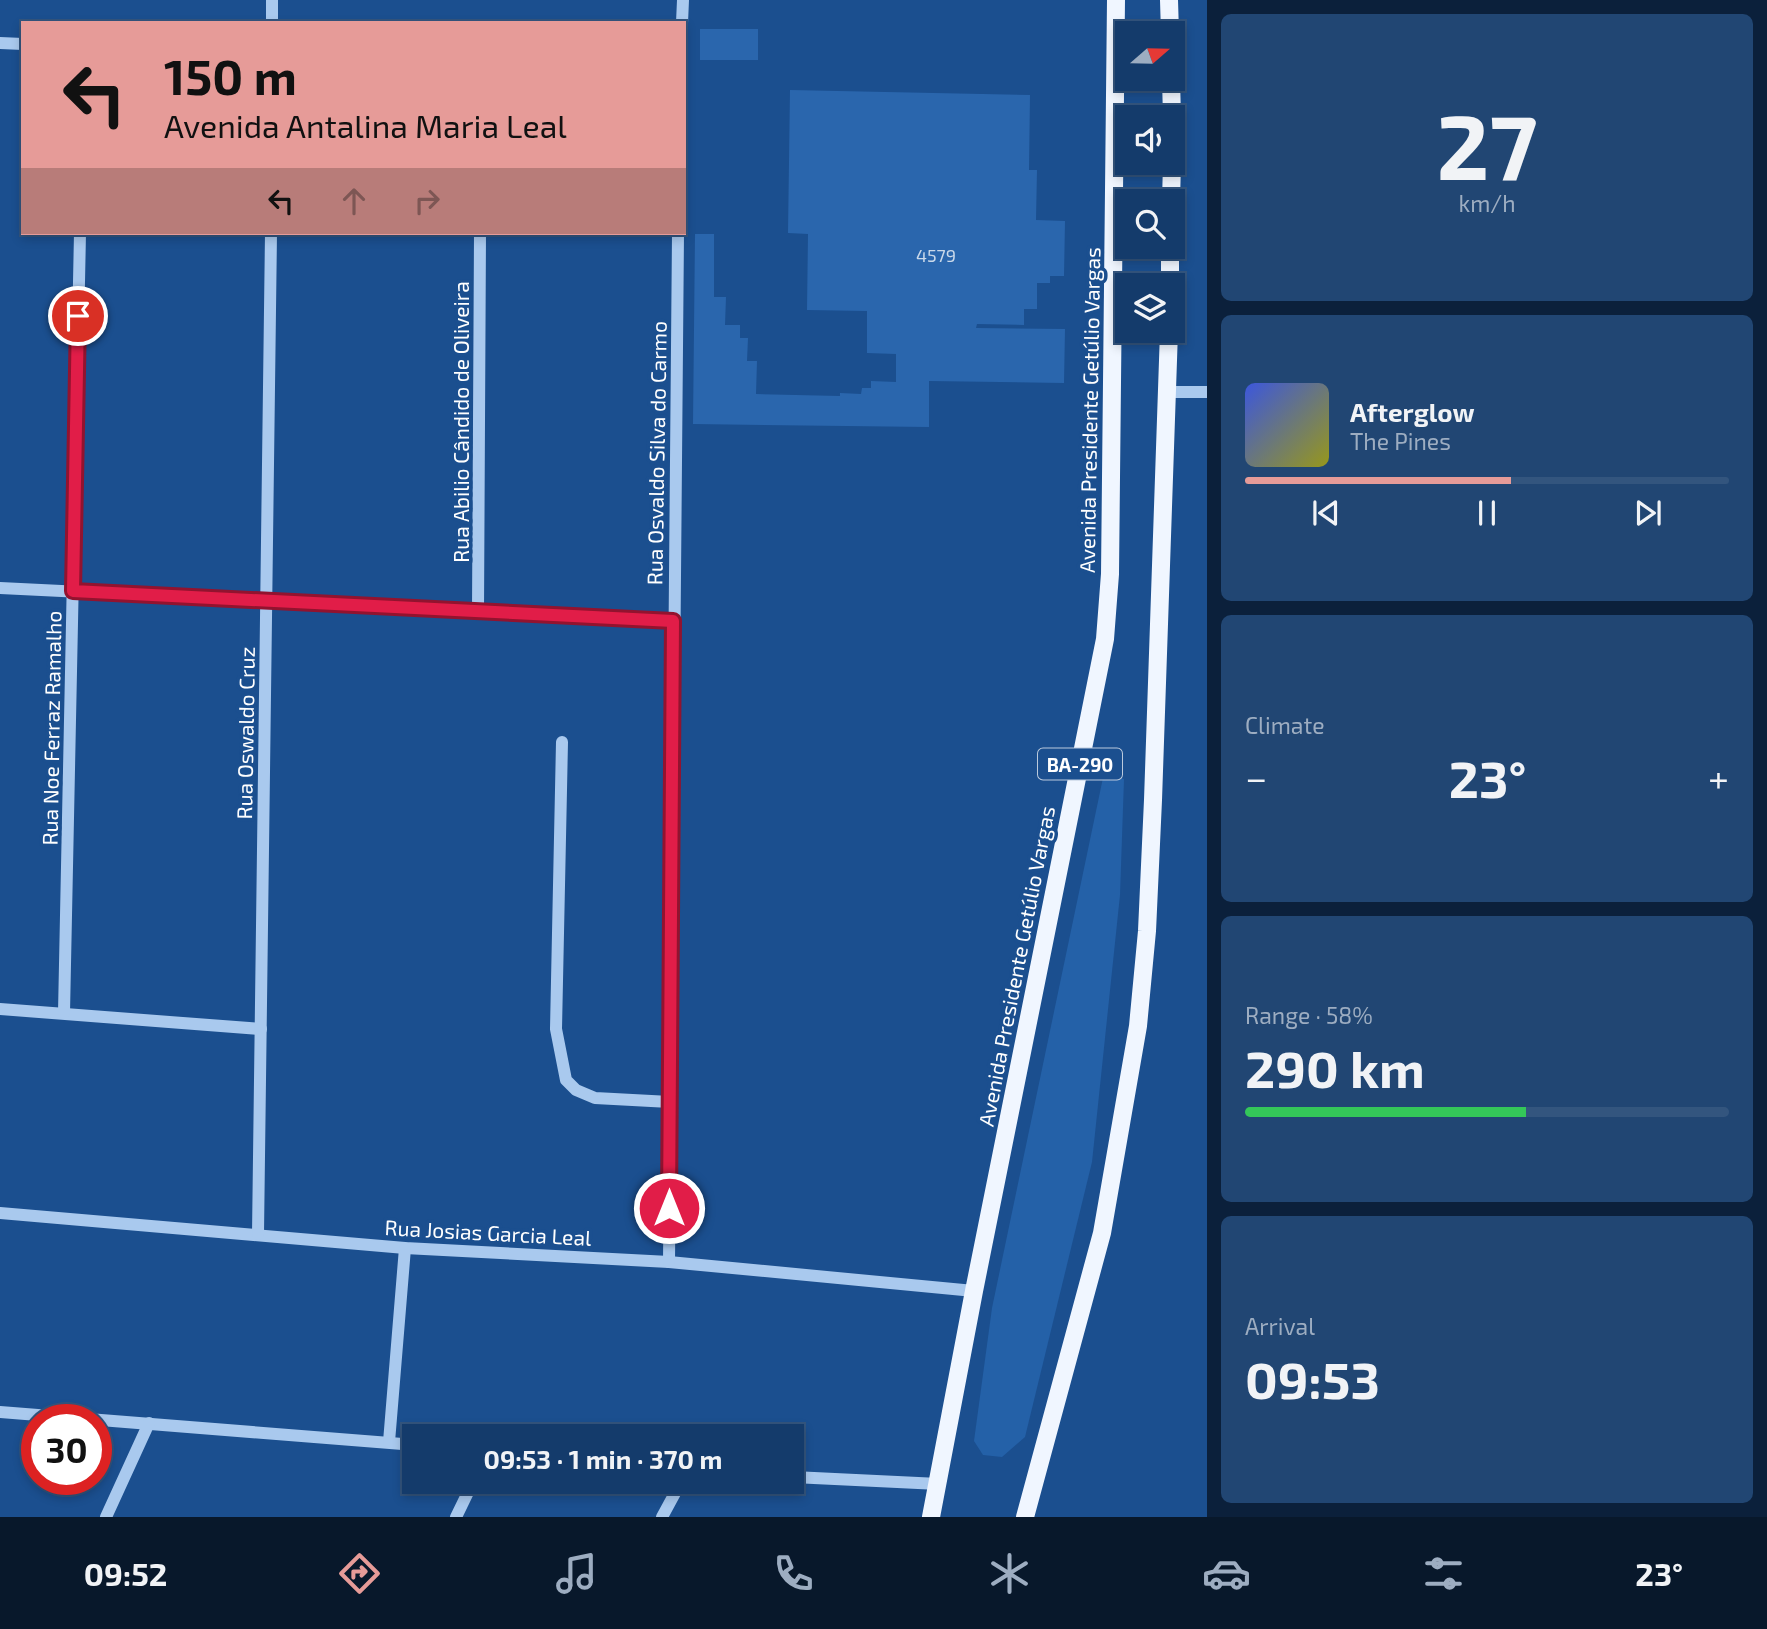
<!DOCTYPE html>
<html lang="en">
<head>
<meta charset="utf-8">
<style>
  body { margin:0; font-family:"Exo 2",sans-serif; background:#214673; color:#f1f3f6; height:100vh; display:flex; flex-direction:column; font-size:26px; white-space:nowrap }
  * { box-sizing:border-box; margin:0 }
  p { font-size:23px; color:#9dadc1 }
  .icon { flex:none; width:38px; height:38px; fill:none; stroke:currentColor; stroke-width:2; stroke-linecap:round; stroke-linejoin:round }
  .map { position:relative; flex:1; overflow:hidden }
  .sheet { display:flex; flex-direction:column; gap:14px; padding:14px; background:#0b203b; width:560px }
  .sheet>* { flex:none }
  .top-card { position:absolute; left:21px; top:21px; width:665px; height:214px; border-radius:0px; box-shadow:0 4px 10px #0003,0 0 0 2px #33557e; background:#e69b98; color:#111; overflow:hidden }
  .needle { width:46px; rotate:70deg }
  .controls { position:absolute; left:1115px; top:21px; display:grid; gap:14px }
  .controls a { display:grid; place-items:center; width:70px; height:70px; border-radius:0px; background:#143b6b; box-shadow:0 4px 10px #0003,0 0 0 2px #33557e; font-size:35px }
  .speed { position:absolute; left:21px; top:1404px; display:flex; gap:14px; font-size:35px; font-weight:700; text-align:center }
  .speed>* { display:grid; place-content:center; width:91px; height:91px; border-radius:50%; background:#143b6b; box-shadow:0 4px 10px #0003,0 0 0 2px #33557e; line-height:1 }
  .speed .limit { border:10px solid #d22; background:#fff; color:#111 }
  .pin { position:absolute; display:grid; place-items:center; width:60px; height:60px; color:#fff; margin:-30px; border:4px solid #fff; border-radius:50%; box-shadow:0 2px 7px #0007 }
  .me { position:absolute; width:77px; margin:-38px; rotate:0deg; stroke-linejoin:round; filter:drop-shadow(0 0 5px #0008) }
  .turn { display:flex; align-items:center; gap:24px; height:147px; padding:0 28px; font-size:32px }
  .turn .icon { width:91px; height:91px; stroke-width:2.5 }
  .turn b { display:block; font-size:49px; line-height:60px }
  .lanes { display:flex; align-items:center; height:66px; padding:0 28px; background:#0003; justify-content:center; gap:35px; direction:ltr }
  .lanes .off { opacity:.35 }
  .big { font-size:52px; font-weight:700; line-height:1.1 }
  .sheet .widget { flex:1; display:flex; flex-direction:column; justify-content:center; gap:10px; min-width:0; padding:0 24px; border-radius:10px; background:#214673 }
  .sheet .dial { align-items:center; gap:0 }
  .dial b { font-size:91px; line-height:1 }
  .song { display:flex; align-items:center; gap:21px }
  .cover { width:84px; height:84px; border-radius:10px; background:linear-gradient(135deg,hsl(230 70% 55%),hsl(60 70% 35%)) }
  .played { height:7px; border-radius:4px; background:linear-gradient(90deg,#e69b98 55%,#33557e 55%) }
  .keys { display:flex; justify-content:space-around; direction:ltr }
  .heat { display:flex; justify-content:space-between; align-items:center; font-size:38px; direction:ltr }
  .charge { height:10px; border-radius:5px; background:linear-gradient(90deg,#34c759 58%,#33557e 0) }
  .trip { position:absolute; left:402px; top:1424px; width:402px; height:70px; border-radius:0px; background:#143b6b; box-shadow:0 4px 10px #0003,0 0 0 2px #33557e; font-weight:700; line-height:70px; text-align:center }
  .dock { display:flex; height:112px; justify-content:space-around; align-items:center; background:#08182b; color:#9dadc1 }
  .dock .icon { width:49px; height:49px }
  .dock .current { color:#e69b98 }
  .dock b { font-size:32px; color:#f1f3f6 }
  main { display:flex; flex:1; min-height:0 }
  .map>svg:first-child { display:block }
  .green { fill:#2461a8 }
  .building { fill:#2a66ad }
  .lines { fill:none; stroke-linecap:round; stroke-linejoin:round }
  .minor { stroke:#a9c9ee; stroke-width:12 }
  .major { stroke:#f0f6ff; stroke-width:18 }
  .route-casing { stroke:#92132f; stroke-width:18 }
  .route { stroke:#e11d48; stroke-width:12 }
  .labels { text-anchor:middle; dominant-baseline:central; stroke-width:7; stroke-linejoin:round; paint-order:stroke }
  .number-label { font-size:18px; fill:#cad9ea }
  .shield { fill:#1b4f8f; stroke:#bbcadd; stroke-width:2 }
  .shield-label { font-size:19px; font-weight:bold; fill:#fff }
  .street-label { font-size:21px; fill:#fff; stroke:#1b4f8f }
</style>
</head>
<body>
<main>
<div class="map">
<svg width="1207" height="1517" viewBox="0 0 1207 1517">
  <rect width="100%" height="100%" fill="#1b4f8f"/>
  <path class="green" d="M1104,773L1124,779L1120,895L1092,1162L1025,1437L1002,1457L983,1455L974,1441L992,1308Z"/>
  <g class="building">
    <rect x="700" y="29" width="58" height="31"/>
    <path d="M790,90L1030,95L1029,170H1037L1036,220L1065,221L1064,276H1050V283H1037V309H1024V325L977,324L976,328L1065,329L1064,383L929,381V427L693,424L695,234H714V297H726L725,325H740V338H748L747,361H757L756,394L840,396V393L861,394L862,388H871V381L896,382V354L867,353V311L807,310L808,234L788,233Z"/>
  </g>
  <g class="lines">
    <g class="minor">
      <path d="M272,0V23"/>
      <path d="M682,23L683,0"/>
      <path d="M0,43L23,44"/>
      <path d="M1167,392H1207"/>
      <path d="M0,588L673,621"/>
      <path d="M478,611L480,233"/>
      <path d="M562,742L556,1029L566,1080L576,1090L595,1098L670,1102"/>
      <path d="M0,1009L261,1029"/>
      <path d="M64,1013L80,233"/>
      <path d="M0,1213L405,1248L669,1262L974,1291"/>
      <path d="M258,1234L271,233"/>
      <path d="M669,1262L678,233"/>
      <path d="M0,1412L415,1445"/>
      <path d="M389,1442L405,1248"/>
      <path d="M793,1477L939,1484"/>
      <path d="M106,1517L149,1423"/>
      <path d="M456,1517L473,1482"/>
      <path d="M662,1517L681,1482"/>
    </g>
    <g class="major">
      <path d="M1169,0L1170,33"/>
      <path d="M1171,79L1172,117"/>
      <path d="M1171,201L1172,163"/>
      <path d="M1170,285V247"/>
      <path d="M931,1517L974,1291L1105,639L1110,574L1116,0"/>
      <path d="M1025,1517L1102,1233L1138,1026L1147,931L1153,800L1169,331"/>
    </g>
  </g>
  <g class="lines">
    <defs>
      <path id="route" d="M78,316L73,591L673,621L669,1208"/>
    </defs>
    <use href="#route" class="route-casing"/>
    <use href="#route" class="route"/>
  </g>
  <g class="labels">
    <g class="number-label">
      <text x="936" y="255">4579</text>
    </g>
    <rect class="shield" x="1038" y="748.5" width="84" height="31" rx="5"/>
    <g class="shield-label">
      <text x="1080" y="764">BA-290</text>
    </g>
    <g class="street-label">
      <text transform="translate(1089 410) rotate(-89)">Avenida Presidente Getúlio Vargas</text>
      <text transform="translate(460 422) rotate(-90)">Rua Abilio Cândido de Oliveira</text>
      <text transform="translate(656 453) rotate(-89)">Rua Osvaldo Silva do Carmo</text>
      <text transform="translate(51 728) rotate(-89)">Rua Noe Ferraz Ramalho</text>
      <text transform="translate(245 733) rotate(-89)">Rua Oswaldo Cruz</text>
      <text transform="translate(1016 966) rotate(-79)">Avenida Presidente Getúlio Vargas</text>
      <text transform="translate(488 1232) rotate(3)">Rua Josias Garcia Leal</text>
    </g>
  </g>
</svg>
<div class="controls">
<a><svg class="needle" viewBox="-14 -14 28 28"><path d="M0-13l5 13h-10z" fill="#e53935"/><path d="M0 13l5-13h-10z" fill="#9dadc1"/></svg></a>
<a><svg class="icon" aria-label="sound" viewBox="0 0 24 24"><path d="M4 9h4l5-4v14l-5-4H4zM17 9q2 3 0 6"/></svg></a>
<a><svg class="icon" aria-label="search" viewBox="0 0 24 24"><circle cx="10" cy="10" r="6"/><path d="M15 15l6 6"/></svg></a>
<a><svg class="icon" aria-label="layers" viewBox="0 0 24 24"><path d="M12 4l9 5-9 5-9-5zM3 14l9 5 9-5"/></svg></a>
</div>
<div class="speed"><div class="limit">30</div></div>
<div class="pin" style="left:78px;top:316px;background:#d93025"><svg class="icon" aria-label="arrive" viewBox="0 0 24 24"><path d="M6 21V4h12l-3 4 3 4H6"/></svg></div>
<svg class="me" style="left:669px;top:1208px" viewBox="-20 -20 40 40"><circle r="17" fill="#e11d48" stroke="#fff" stroke-width="3"/><path d="M0-11L8 9 0 5-8 9z" fill="#fff"/></svg>
<div class="trip">09:53 · 1 min · 370 m</div>
<div class="top-card">
<div class="turn"><svg class="icon" aria-label="left" viewBox="0 0 24 24"><path d="M17 20v-9H6M10 6l-5 5 5 5"/></svg><div><b>150 m</b>Avenida Antalina Maria Leal</div></div>
<div class="lanes"><svg class="icon" aria-label="left" viewBox="0 0 24 24"><path d="M17 20v-9H6M10 6l-5 5 5 5"/></svg><svg class="icon off" aria-label="ahead" viewBox="0 0 24 24"><path d="M12 20V5M6 11l6-6 6 6"/></svg><svg class="icon off" aria-label="right" viewBox="0 0 24 24"><path d="M7 20v-9h11M14 6l5 5-5 5"/></svg></div>
</div>
</div>
<section class="sheet">
<div class="widget dial"><b>27</b><p>km/h</p></div>
<div class="widget">
<div class="song"><i class="cover"></i><div><b>Afterglow</b><p>The Pines</p></div></div>
<div class="played"></div>
<div class="keys"><svg class="icon" aria-label="previous" viewBox="0 0 24 24"><path d="M18 5L8 12l10 7zM5 5v14"/></svg><svg class="icon" aria-label="pause" viewBox="0 0 24 24"><path d="M8 5v14M16 5v14"/></svg><svg class="icon" aria-label="next" viewBox="0 0 24 24"><path d="M6 5l10 7-10 7zM19 5v14"/></svg></div>
</div>
<div class="widget"><p>Climate</p>
<div class="heat"><a>−</a><b class="big">23°</b><a>+</a></div>
</div>
<div class="widget"><p>Range · 58%</p><b class="big">290 km</b><div class="charge"></div></div>
<div class="widget"><p>Arrival</p><b class="big">09:53</b></div>
</section>
</main>
<nav class="dock">
<b>09:52</b>
<svg class="icon current" aria-label="directions" viewBox="0 0 24 24"><path d="M12 3l9 9-9 9-9-9zM9 14v-3h6M13 9l2 2-2 2"/></svg>
<svg class="icon" aria-label="music" viewBox="0 0 24 24"><path d="M9 18V5l10-2v13"/><circle cx="6" cy="18" r="3"/><circle cx="16" cy="16" r="3"/></svg>
<svg class="icon" aria-label="phone" viewBox="0 0 24 24"><path d="M5 4h4l2 5-3 2q2 4 5 5l2-3 5 2v4C11 20 4 13 5 4z"/></svg>
<svg class="icon" aria-label="climate" viewBox="0 0 24 24"><path d="M12 3v18M4 7l16 10M4 17L20 7"/></svg>
<svg class="icon" aria-label="car" viewBox="0 0 24 24"><path d="M5 17H2v-5l4-1 3-4h7l3 4 3 1v5h-3M9 17h6M6 11h13"/><circle cx="7" cy="17" r="2"/><circle cx="17" cy="17" r="2"/></svg>
<svg class="icon" aria-label="filters" viewBox="0 0 24 24"><path d="M4 7h16M4 17h16"/><circle cx="9" cy="7" r="2"/><circle cx="15" cy="17" r="2"/></svg>
<b>23°</b>
</nav>
</body>
</html>
